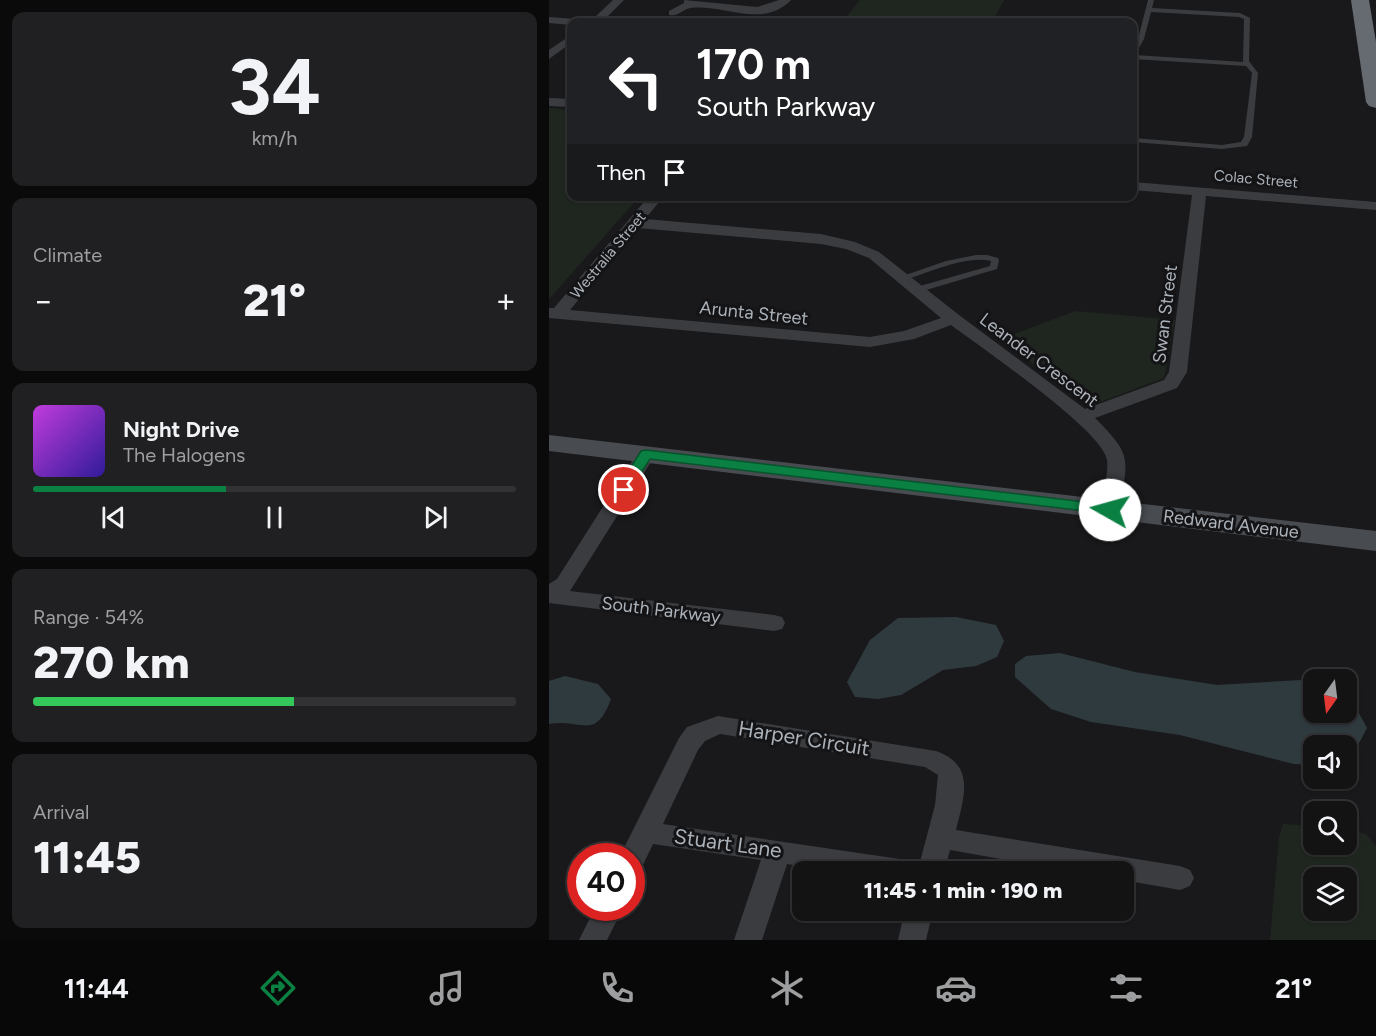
<!DOCTYPE html>
<html lang="en">
<head>
<meta charset="utf-8">
<style>
  body { margin:0; font-family:Figtree,sans-serif; background:#202022; color:#f1f3f6; height:100vh; display:flex; flex-direction:column; font-size:22px; white-space:nowrap }
  * { box-sizing:border-box; margin:0 }
  p { font-size:20px; color:#9d9ea0 }
  .icon { flex:none; width:33px; height:33px; fill:none; stroke:currentColor; stroke-width:2; stroke-linecap:round; stroke-linejoin:round }
  .map { position:relative; flex:1; overflow:hidden }
  .side { display:flex; flex-direction:column; gap:12px; padding:12px; background:#0a0a0b; width:549px }
  .side>* { flex:none }
  .guide { position:absolute; left:18px; top:18px; width:570px; height:183px; border-radius:12px; box-shadow:0 2px 4px #0004,0 0 0 2px #323234; background:#202124; color:#fff; overflow:hidden }
  .needle { width:39px; rotate:194deg }
  .buttons { position:absolute; left:754px; top:669px; display:grid; gap:12px }
  .buttons a { display:grid; place-items:center; width:54px; height:54px; border-radius:12px; background:#131314; box-shadow:0 2px 4px #0004,0 0 0 2px #323234; font-size:30px }
  .speed { position:absolute; left:18px; top:843px; display:flex; gap:12px; font-size:30px; font-weight:700; text-align:center }
  .speed>* { display:grid; place-content:center; width:78px; height:78px; border-radius:50%; background:#131314; box-shadow:0 2px 4px #0004,0 0 0 2px #323234; line-height:1 }
  .speed .limit { border:9px solid #d22; background:#fff; color:#111 }
  .pin { position:absolute; display:grid; place-items:center; width:51px; height:51px; color:#fff; margin:-26px; border:3px solid #fff; border-radius:50%; box-shadow:0 2px 6px #0007 }
  .me { position:absolute; width:66px; margin:-33px; rotate:277deg; stroke-linejoin:round; filter:drop-shadow(0 0 4px #0008) }
  .turn { display:flex; align-items:center; gap:21px; height:126px; padding:0 30px; font-size:27px }
  .turn .icon { width:78px; height:78px; stroke-width:2.5 }
  .turn b { display:block; font-size:42px; line-height:51px }
  .then { display:flex; align-items:center; height:57px; padding:0 30px; background:#0003; gap:12px; font-size:22px }
  .big { font-size:45px; font-weight:800; line-height:1.1 }
  .side .tile { flex:1; display:flex; flex-direction:column; justify-content:center; gap:9px; min-width:0; padding:0 21px; border-radius:12px; background:#202022 }
  .side .dial { align-items:center; gap:0 }
  .dial b { font-size:78px; line-height:1 }
  .song { display:flex; align-items:center; gap:18px }
  .cover { width:72px; height:72px; border-radius:9px; background:linear-gradient(135deg,hsl(290 70% 55%),hsl(250 70% 35%)) }
  .played { height:6px; border-radius:3px; background:linear-gradient(90deg,#0b8043 40%,#323234 40%) }
  .keys { display:flex; justify-content:space-around; direction:ltr }
  .heat { display:flex; justify-content:space-between; align-items:center; font-size:33px; direction:ltr }
  .charge { height:9px; border-radius:4px; background:linear-gradient(90deg,#34c759 54%,#323234 0) }
  .trip { position:absolute; left:243px; top:861px; width:342px; height:60px; border-radius:12px; background:#131314; box-shadow:0 2px 4px #0004,0 0 0 2px #323234; font-weight:800; line-height:60px; text-align:center }
  .tabs { display:flex; height:96px; justify-content:space-around; align-items:center; background:#080808; color:#9d9ea0 }
  .tabs .icon { width:42px; height:42px }
  .tabs .active { color:#0b8043 }
  .tabs b { font-size:27px; color:#f1f3f6 }
  main { display:flex; flex:1; min-height:0 }
  .map>svg:first-child { display:block }
  .green { fill:#1f261f; fill-rule:evenodd }
  .water { fill:#2f3a3f }
  .lines { fill:none; stroke-linecap:round; stroke-linejoin:round }
  .lane { fill:#3a3c40; fill-rule:evenodd }
  .street { fill:#3a3c40; fill-rule:evenodd }
  .secondary { fill:#484b50; fill-rule:evenodd }
  .highway { fill:#666a71; fill-rule:evenodd }
  .route { fill:#0b8043; stroke:#07532c; stroke-width:1.5 }
  .labels { text-anchor:middle; dominant-baseline:central; stroke-width:6; stroke-linejoin:round; paint-order:stroke }
  .far-street-label { font-size:15px; fill:#acb2ba; stroke:#141416 }
  .street-label { font-size:18px; fill:#acb2ba; stroke:#141416 }
  .near-street-label { font-size:21px; fill:#acb2ba; stroke:#141416 }
</style>
</head>
<body>
<main>
<section class="side">
<div class="tile dial"><b>34</b><p>km/h</p></div>
<div class="tile"><p>Climate</p>
<div class="heat"><a>−</a><b class="big">21°</b><a>+</a></div>
</div>
<div class="tile">
<div class="song"><i class="cover"></i><div><b>Night Drive</b><p>The Halogens</p></div></div>
<div class="played"></div>
<div class="keys"><svg class="icon" aria-label="previous" viewBox="0 0 24 24"><path d="M18 5L8 12l10 7zM5 5v14"/></svg><svg class="icon" aria-label="pause" viewBox="0 0 24 24"><path d="M8 5v14M16 5v14"/></svg><svg class="icon" aria-label="next" viewBox="0 0 24 24"><path d="M6 5l10 7-10 7zM19 5v14"/></svg></div>
</div>
<div class="tile"><p>Range · 54%</p><b class="big">270 km</b><div class="charge"></div></div>
<div class="tile"><p>Arrival</p><b class="big">11:45</b></div>
</section>
<div class="map">
<svg width="827" height="940" viewBox="0 0 827 940">
  <rect width="100%" height="100%" fill="#19191b"/>
  <g class="green">
    <path d="M311,0H455L443,22H293Z"/>
    <path d="M0,108L22,110V196L90,197L0,299Z"/>
    <path d="M526,311L626,320L615,378L538,407L452,339Z"/>
    <path d="M734,824L765,826V844H798V829L817,834L827,846V940H721L730,837ZM765,878H798V910H765Z"/>
  </g>
  <g class="water">
    <path d="M407,617L447,625L455,641L448,657L427,666L394,670L352,695L329,699L306,697L298,682L321,640L349,618Z"/>
    <path d="M511,653L586,672L668,685L752,680L765,684V712H798V694L800,695L818,728L798,766V746H765V765L745,764L631,735L542,722L502,709L466,677V664L477,656Z"/>
    <path d="M16,676L49,684L62,699C46,742 33,718 0,724V681Z"/>
  </g>
  <g class="lines">
    <g class="lane">
      <path d="M599,0H605L603,8L691,13L701,18L700,61L709,73L703,137L698,146L673,149L584,142V138L673,145L692,142L695,137L703,73L697,66L584,59V49L589,39ZM602,12L690,17L695,19L694,62L586,55L595,39Z"/>
      <path d="M427,255H438L449,258L450,260L448,269L367,293L364,292V288L441,266L442,261C415,255 378,274 352,281L348,278L397,261Z"/>
    </g>
    <g class="street">
      <path d="M64,0H75L53,22H45V18Z"/>
      <path d="M135,0L208,7L230,0H242C215,29 173,4 142,8C133,9 130,17 120,15V11L135,3Z"/>
      <path d="M0,17L27,19L32,22H22V25L0,23Z"/>
      <path d="M22,35V43L0,59V50Z"/>
      <path d="M0,98L22,99V107L0,106Z"/>
      <path d="M584,182L827,202V210L657,196L638,372L628,388L546,418C585,457 578,458 571,510L568,514H554L551,510C553,495 560,475 558,460C555,431 430,346 402,325L365,339L321,347L0,318V308H5L100,196H115L96,219L272,234L306,242L330,252L410,315L536,409L615,380L620,372L643,195L584,190ZM89,228L272,244L297,249L320,258L392,318L355,331L321,337L21,310Z"/>
      <path d="M97,448L107,454L21,591L225,615L233,617L236,623L233,629L225,631L0,603V584L8,579L90,450Z"/>
      <path d="M169,716L387,751C427,765 415,797 407,830L631,866L641,870L645,878L641,886L631,890L574,880V872H525L401,850L395,872H288L238,864L213,940H185L212,860L104,844L92,869L82,872V856H71L130,738L138,727ZM171,734L376,767L389,775L386,805L371,862L114,824L149,750L156,741Z"/>
      <path d="M46,908H74L58,940H30Z"/>
      <path d="M356,910H384L377,940H349Z"/>
    </g>
    <path class="secondary" d="M0,435L827,531V551L0,451Z"/>
    <path class="highway" d="M802,0H820L827,42V108L820,106L817,102Z"/>
  </g>
  <path class="route" d="M97,450L561,505L568,510L561,514L101,459L79,493H70L68,490L92,451Z"/>
  <g class="labels">
    <g class="far-street-label">
      <text transform="translate(707 179) rotate(5)">Colac Street</text>
      <text transform="translate(59 255) rotate(-50)">Westralia Street</text>
    </g>
    <g class="street-label">
      <text transform="translate(205 313) rotate(6)">Arunta Street</text>
      <text transform="translate(616 314) rotate(-83)">Swan Street</text>
      <text transform="translate(490 360) rotate(37)">Leander Crescent</text>
      <text transform="translate(682 524) rotate(7)">Redward Avenue</text>
      <text transform="translate(112 610) rotate(7)">South Parkway</text>
    </g>
    <g class="near-street-label">
      <text transform="translate(255 738) rotate(9)">Harper Circuit</text>
      <text transform="translate(179 843) rotate(8)">Stuart Lane</text>
    </g>
  </g>
</svg>
<div class="buttons">
<a><svg class="needle" viewBox="-14 -14 28 28"><path d="M0-13l5 13h-10z" fill="#e53935"/><path d="M0 13l5-13h-10z" fill="#9d9ea0"/></svg></a>
<a><svg class="icon" aria-label="sound" viewBox="0 0 24 24"><path d="M4 9h4l5-4v14l-5-4H4zM17 9q2 3 0 6"/></svg></a>
<a><svg class="icon" aria-label="search" viewBox="0 0 24 24"><circle cx="10" cy="10" r="6"/><path d="M15 15l6 6"/></svg></a>
<a><svg class="icon" aria-label="layers" viewBox="0 0 24 24"><path d="M12 4l9 5-9 5-9-5zM3 14l9 5 9-5"/></svg></a>
</div>
<div class="speed"><div class="limit">40</div></div>
<div class="pin" style="left:75px;top:490px;background:#d93025"><svg class="icon" aria-label="arrive" viewBox="0 0 24 24"><path d="M6 21V4h12l-3 4 3 4H6"/></svg></div>
<svg class="me" style="left:561px;top:510px" viewBox="-20 -20 40 40"><circle r="19" fill="#fff"/><path d="M0-13L10 11 0 6-10 11z" fill="#0b8043"/></svg>
<div class="trip">11:45 · 1 min · 190 m</div>
<div class="guide">
<div class="turn"><svg class="icon" aria-label="left" viewBox="0 0 24 24"><path d="M17 20v-9H6M10 6l-5 5 5 5"/></svg><div><b>170 m</b>South Parkway</div></div>
<div class="then">Then<svg class="icon" aria-label="arrive" viewBox="0 0 24 24"><path d="M6 21V4h12l-3 4 3 4H6"/></svg></div>
</div>
</div>
</main>
<nav class="tabs">
<b>11:44</b>
<svg class="icon active" aria-label="directions" viewBox="0 0 24 24"><path d="M12 3l9 9-9 9-9-9zM9 14v-3h6M13 9l2 2-2 2"/></svg>
<svg class="icon" aria-label="music" viewBox="0 0 24 24"><path d="M9 18V5l10-2v13"/><circle cx="6" cy="18" r="3"/><circle cx="16" cy="16" r="3"/></svg>
<svg class="icon" aria-label="phone" viewBox="0 0 24 24"><path d="M5 4h4l2 5-3 2q2 4 5 5l2-3 5 2v4C11 20 4 13 5 4z"/></svg>
<svg class="icon" aria-label="climate" viewBox="0 0 24 24"><path d="M12 3v18M4 7l16 10M4 17L20 7"/></svg>
<svg class="icon" aria-label="car" viewBox="0 0 24 24"><path d="M5 17H2v-5l4-1 3-4h7l3 4 3 1v5h-3M9 17h6M6 11h13"/><circle cx="7" cy="17" r="2"/><circle cx="17" cy="17" r="2"/></svg>
<svg class="icon" aria-label="filters" viewBox="0 0 24 24"><path d="M4 7h16M4 17h16"/><circle cx="9" cy="7" r="2"/><circle cx="15" cy="17" r="2"/></svg>
<b>21°</b>
</nav>
</body>
</html>
